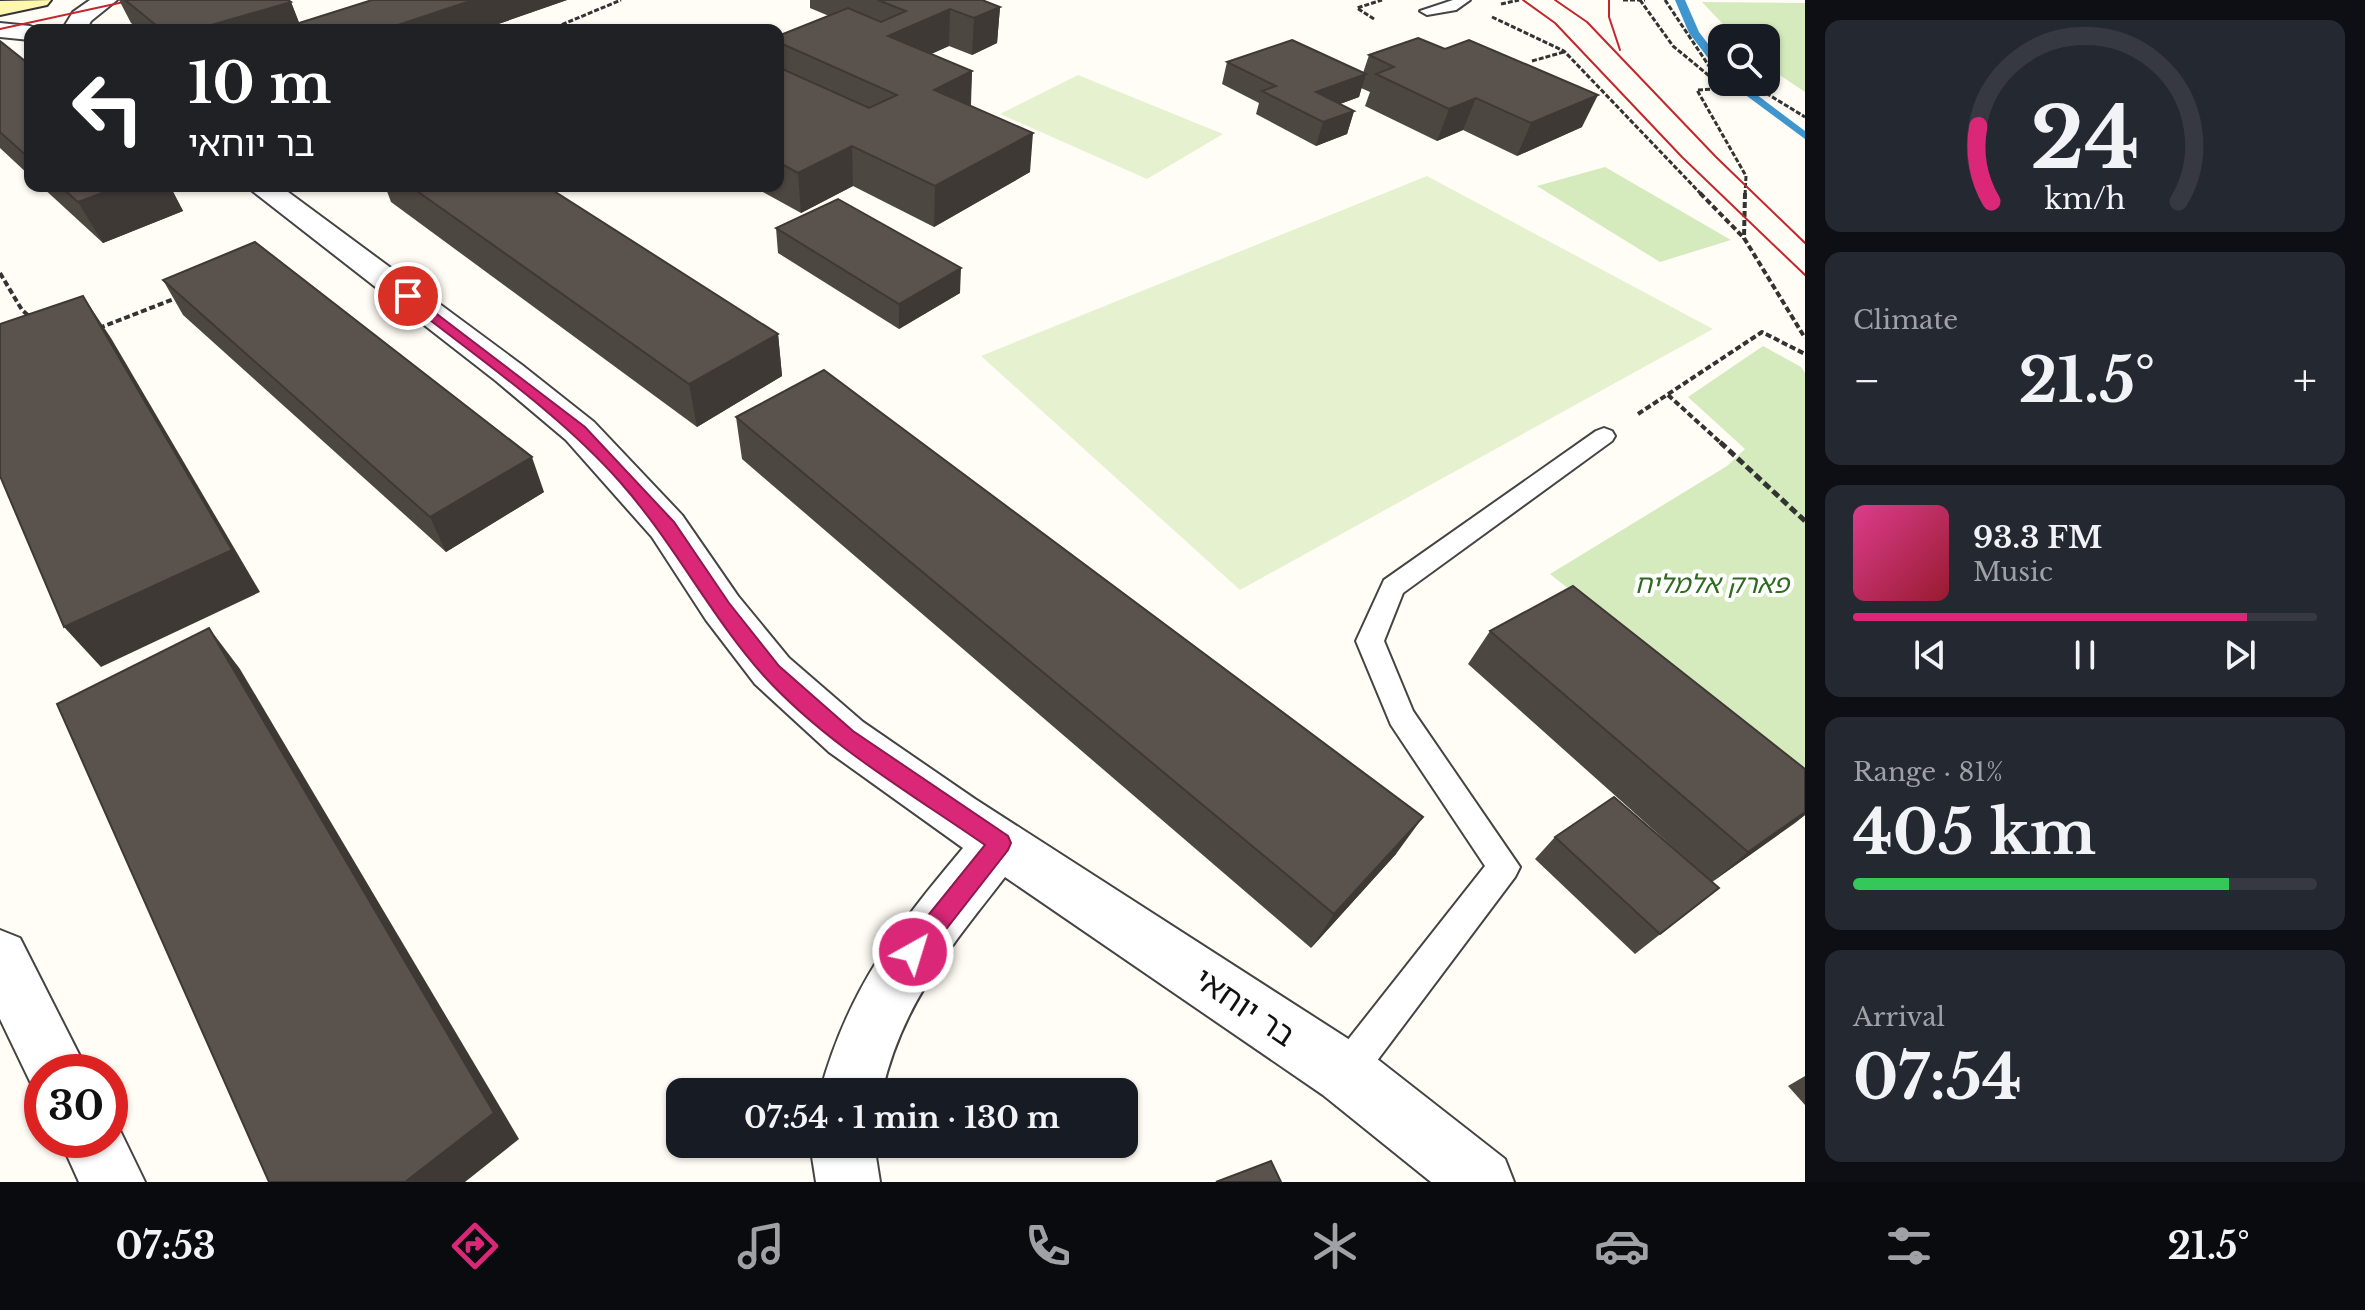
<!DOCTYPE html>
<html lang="en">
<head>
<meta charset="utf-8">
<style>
  body { margin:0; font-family:"Libre Baskerville","Noto Sans Hebrew",serif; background:#242831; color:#f1f3f6; height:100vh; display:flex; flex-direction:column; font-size:30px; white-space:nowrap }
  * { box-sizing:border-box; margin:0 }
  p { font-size:26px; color:#9ea1a6 }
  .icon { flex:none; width:44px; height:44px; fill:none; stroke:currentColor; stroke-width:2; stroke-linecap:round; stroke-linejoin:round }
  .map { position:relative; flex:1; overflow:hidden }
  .panel { display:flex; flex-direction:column; gap:20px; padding:20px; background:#0d0f14; width:560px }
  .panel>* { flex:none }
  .banner { position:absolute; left:24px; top:24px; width:760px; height:168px; border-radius:16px; box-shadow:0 2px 6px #0004; background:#202124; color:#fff; overflow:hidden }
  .tools { position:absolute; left:1708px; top:24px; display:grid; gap:16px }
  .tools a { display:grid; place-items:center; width:72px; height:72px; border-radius:16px; background:#171b24; box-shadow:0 2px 6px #0004; font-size:40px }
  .speed { position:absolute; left:24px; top:1054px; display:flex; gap:16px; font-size:40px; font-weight:700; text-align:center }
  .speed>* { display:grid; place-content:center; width:104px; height:104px; border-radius:50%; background:#171b24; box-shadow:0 2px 6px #0004; line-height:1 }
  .speed .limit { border:12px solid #d22; background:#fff; color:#111 }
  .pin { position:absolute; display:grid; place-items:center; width:68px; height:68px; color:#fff; margin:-34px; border:4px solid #fff; border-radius:50%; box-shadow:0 2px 8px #0007 }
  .me { position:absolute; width:88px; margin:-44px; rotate:39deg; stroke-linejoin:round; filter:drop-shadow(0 0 6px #0008) }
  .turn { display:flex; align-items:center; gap:28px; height:168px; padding:0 32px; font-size:36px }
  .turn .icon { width:104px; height:104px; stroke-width:2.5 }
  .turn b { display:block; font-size:56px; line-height:68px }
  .big { font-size:60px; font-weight:700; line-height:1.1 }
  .panel .card { flex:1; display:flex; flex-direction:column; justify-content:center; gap:12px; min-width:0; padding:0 28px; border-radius:16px; background:#242831 }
  .panel .dial { align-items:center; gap:0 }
  .dial svg { height:208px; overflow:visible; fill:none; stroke:#363941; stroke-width:7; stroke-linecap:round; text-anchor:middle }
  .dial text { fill:#f1f3f6; stroke:none }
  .song { display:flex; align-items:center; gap:24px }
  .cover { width:96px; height:96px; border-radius:12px; background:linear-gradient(135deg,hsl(330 70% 55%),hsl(350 70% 35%)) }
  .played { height:8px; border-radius:4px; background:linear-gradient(90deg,#db2777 85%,#363941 85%) }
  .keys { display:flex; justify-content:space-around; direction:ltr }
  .heat { display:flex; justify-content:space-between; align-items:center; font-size:44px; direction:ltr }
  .charge { height:12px; border-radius:6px; background:linear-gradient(90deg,#34c759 81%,#363941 0) }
  .trip { position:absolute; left:666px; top:1078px; width:472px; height:80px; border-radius:16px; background:#171b24; box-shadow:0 2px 6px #0004; font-weight:700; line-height:80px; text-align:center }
  .tabs { display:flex; height:128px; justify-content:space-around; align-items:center; background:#090b0e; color:#9ea1a6 }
  .tabs .icon { width:56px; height:56px }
  .tabs .active { color:#db2777 }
  .tabs b { font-size:36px; color:#f1f3f6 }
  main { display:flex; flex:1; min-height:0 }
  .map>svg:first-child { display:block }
  .green { fill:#d5ebbd }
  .pitch { fill:#e6f2cf }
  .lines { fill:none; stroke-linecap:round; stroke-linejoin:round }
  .stream { fill:#3f96cf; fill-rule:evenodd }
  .service-casing { stroke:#444; stroke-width:4 }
  .minor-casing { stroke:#444; stroke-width:4 }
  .secondary-casing { stroke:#333; stroke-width:4 }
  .path-far2 { stroke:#333; stroke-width:3; stroke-dasharray:5 2; stroke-linecap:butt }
  .path-far1 { stroke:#333; stroke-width:4; stroke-dasharray:6 3; stroke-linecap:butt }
  .path { stroke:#333; stroke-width:5; stroke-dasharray:8 4; stroke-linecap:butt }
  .service { fill:#fff; fill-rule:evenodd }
  .minor { fill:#fff; fill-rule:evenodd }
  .secondary { fill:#fff6b0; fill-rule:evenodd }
  .tram { stroke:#c4262e; stroke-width:2 }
  .path-bridge { stroke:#333; stroke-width:3; stroke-dasharray:5 2; stroke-linecap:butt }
  .wall { fill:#4d4742 }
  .shaded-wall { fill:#3f3936 }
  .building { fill:#5a524d; stroke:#3f3936; stroke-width:2 }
  .route { fill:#db2777; stroke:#8e194d; stroke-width:2 }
  .labels { text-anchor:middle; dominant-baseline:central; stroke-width:8; stroke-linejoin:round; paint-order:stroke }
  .park-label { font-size:26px; font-style:italic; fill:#2f6b1f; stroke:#fff }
  .near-street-label { font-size:32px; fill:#111; stroke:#fff }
</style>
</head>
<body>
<main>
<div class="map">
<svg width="1805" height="1182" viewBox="0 0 1805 1182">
  <rect width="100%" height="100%" fill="#fffdf5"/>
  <g class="green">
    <path d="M1702,2L1805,3V92L1766,66V38H1736Z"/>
    <path d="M1605,167L1731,240L1660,262L1537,186Z"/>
    <path d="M1763,346L1801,367L1805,373V778L1550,574L1727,466L1745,449L1688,397Z"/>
  </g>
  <g class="pitch">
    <path d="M1078,75L1223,134L1147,179L1000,114Z"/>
    <path d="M1427,176L1713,329L1240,590L981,356Z"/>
  </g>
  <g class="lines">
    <g class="stream">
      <path d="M1675,0H1685L1699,32L1722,62V72L1718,71L1689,33Z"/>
      <path d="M1728,82H1740L1805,131V139Z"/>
    </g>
    <defs>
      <g id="service">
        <path d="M1453,0H1470L1456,10L1427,15L1420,11Z"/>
        <path d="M1604,428L1612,431L1615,436L1612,441L1403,593L1384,641L1413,711L1520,867L1515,877L1358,1086L1345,1091L1332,1086L1327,1073L1332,1060L1485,866L1391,725L1356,641L1384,580L1596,431Z"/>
      </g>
      <g id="minor">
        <path d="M90,0H117L91,21L86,30H62L73,12Z"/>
        <path d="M0,23L30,26L40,30H30V40L0,37Z"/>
        <path d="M246,186H280L522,365L594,422L682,515L738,596L789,658L863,722L975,799L1367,1051L1505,1159L1514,1182H1431L1323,1095L1005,877C951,947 902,1003 882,1092H820C848,989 896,928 963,848L829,752L755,684L706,620L652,537L566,440L496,381Z"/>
        <path d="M0,930L20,938L88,1072H42V1096L36,1094L0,1019Z"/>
        <path d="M110,1116L114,1118L145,1182H79L60,1140H110Z"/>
        <path d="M810,1144H874L880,1182H816Z"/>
      </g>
      <path id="secondary" d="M51,0L47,5L0,15V1Z"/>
    </defs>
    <use href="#service" class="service-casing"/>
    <use href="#minor" class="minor-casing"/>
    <use href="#secondary" class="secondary-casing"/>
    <g class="path-far2">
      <path d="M1640,0L1673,46L1724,88"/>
      <path d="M1665,0L1719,81"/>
      <path d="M1501,4L1519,0"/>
      <path d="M1492,17L1564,51L1702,195"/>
      <path d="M1374,19L1357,8L1382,0"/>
      <path d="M549,30L621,0"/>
      <path d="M1532,61L1564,52"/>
      <path d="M1745,195L1746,176L1697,90L1756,87L1805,117"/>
    </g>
    <g class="path-far1">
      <path d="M1700,193L1743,237"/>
      <path d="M1745,193L1744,238L1805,338"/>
      <path d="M0,273L22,310L30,317"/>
      <path d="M99,328L179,297"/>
      <path d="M1668,395L1722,444"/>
      <path d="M1638,414L1762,332L1805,354"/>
    </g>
    <path class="path" d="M1720,442L1805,521"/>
    <use href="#service" class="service"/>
    <use href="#minor" class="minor"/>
    <use href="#secondary" class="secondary"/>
    <g class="tram">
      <path d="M1523,0L1555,23L1682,157L1805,275"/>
      <path d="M1555,0L1587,22L1716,157L1805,243"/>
      <path d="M1609,0V17L1620,50"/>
      <path d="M0,29L133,0"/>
    </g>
    <path class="path-bridge" d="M1623,0H1645"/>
  </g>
  <g class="wall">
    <path d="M119,0H288L291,2L299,23L372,0H567L481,30H140L131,23Z"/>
    <path d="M810,0H982L1000,7L997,43L972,55L949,46L930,54L972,71L971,106L1030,172L934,227L853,186L801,213L752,186H778V36L829,16L810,8Z"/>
    <path d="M0,41L30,65V176L0,148Z"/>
    <path d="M1369,55L1582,127L1517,156L1463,130L1437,141L1365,106L1370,92L1361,88L1359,97L1340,104L1354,111L1347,134L1316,146L1256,114L1259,103L1222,84L1227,62L1363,73Z"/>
    <path d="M41,186H170L183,211L103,243Z"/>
    <path d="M385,186H546L778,334L782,376L697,427L391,202Z"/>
    <path d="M776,228L960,293L899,329L778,253Z"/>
    <path d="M163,280L544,492L446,552L183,315Z"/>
    <path d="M736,417L1396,854L1311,948L742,459Z"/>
    <path d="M1490,631L1805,769V815L1712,882L1719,888L1635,954L1535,859L1555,837L1704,875L1468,664Z"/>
    <path d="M1805,1076V1105L1788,1086Z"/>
  </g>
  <g class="shaded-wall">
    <path d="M473,0H567L481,30H383Z"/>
    <path d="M291,2L302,30H194Z"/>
    <path d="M1000,7L997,43L972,55L974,18Z"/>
    <path d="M950,9L949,46L888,74V36Z"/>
    <path d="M972,71L970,109L934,90Z"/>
    <path d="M1366,74L1359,97L1310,115L1316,92Z"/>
    <path d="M1598,95L1582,127L1517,156L1531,123Z"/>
    <path d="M1476,98L1463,130L1437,141L1449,109Z"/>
    <path d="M1354,111L1347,134L1316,146L1323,122Z"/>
    <path d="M1033,133L1030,172L934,227L935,186Z"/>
    <path d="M852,146L853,186L801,213L798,173Z"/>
    <path d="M121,186H170L183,211L103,243L78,202Z"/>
    <path d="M961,268L960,293L899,329V304Z"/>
    <path d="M83,296L111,338L260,592L101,667L64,627Z"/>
    <path d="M778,334L782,376L697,427L689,384Z"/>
    <path d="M532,457L544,492L446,552L430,517Z"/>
    <path d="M209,628L240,669L519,1139L465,1182H405Z"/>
    <path d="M1805,812V815L1795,823L1712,882L1748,852Z"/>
    <path d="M1423,817L1396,854L1311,948L1334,914Z"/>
  </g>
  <g class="building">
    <path d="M125,0H288L291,2L194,30H162Z"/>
    <path d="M372,0H473L383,30H277Z"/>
    <path d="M878,0H982L1000,7L974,18L950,9L888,36L972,71L934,90L1033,133L935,186L852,146L798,173L778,162V67L869,108L897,95L778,42V36L848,8L881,22L906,11Z"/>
    <path d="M1418,38L1445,49L1469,40L1598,95L1531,123L1476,98L1449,109L1376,74L1394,67L1369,55Z"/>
    <path d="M1292,40L1366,74L1316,92L1354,111L1323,122L1262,91L1276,86L1227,62Z"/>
    <path d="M0,41L30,65V159L0,132Z"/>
    <path d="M60,186H121L78,202Z"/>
    <path d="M410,186H546L778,334L689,384Z"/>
    <path d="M838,199L961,268L899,304L776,228Z"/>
    <path d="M255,242L532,457L430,517L163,280Z"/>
    <path d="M83,296L232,550L64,627L0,476V324Z"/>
    <path d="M824,370L1423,817L1334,914L736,417Z"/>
    <path d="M1573,586L1805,769V812L1748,852L1490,631Z"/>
    <path d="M209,628L494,1113L405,1182H269L57,704Z"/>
    <path d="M1614,797L1719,888L1660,934L1555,837Z"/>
    <path d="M1271,1161L1281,1182H1216Z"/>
  </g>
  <path class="route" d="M408,292L585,427L674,522L729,603L779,666L853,731L1008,836L1011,843L1008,850L922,960L913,964L905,960L902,952L905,944L985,845C910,793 826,744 764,676C711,617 674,543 620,482C558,412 476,357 403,299L401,296Z"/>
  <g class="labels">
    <g class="park-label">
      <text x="1712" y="584">פארק אלמליח</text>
    </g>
    <g class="near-street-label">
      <text transform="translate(1245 1007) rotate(34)">בר יוחאי</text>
    </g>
  </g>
</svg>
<div class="tools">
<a><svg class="icon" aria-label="search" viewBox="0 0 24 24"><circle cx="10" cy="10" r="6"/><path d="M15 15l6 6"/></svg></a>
</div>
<div class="speed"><div class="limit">30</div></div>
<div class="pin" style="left:408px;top:296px;background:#d93025"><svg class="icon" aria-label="arrive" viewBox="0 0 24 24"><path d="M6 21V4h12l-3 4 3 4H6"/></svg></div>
<svg class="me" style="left:913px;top:952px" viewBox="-20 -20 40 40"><circle r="17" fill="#db2777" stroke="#fff" stroke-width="3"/><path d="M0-11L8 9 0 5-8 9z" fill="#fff"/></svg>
<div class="trip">07:54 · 1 min · 130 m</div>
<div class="banner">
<div class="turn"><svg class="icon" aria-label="left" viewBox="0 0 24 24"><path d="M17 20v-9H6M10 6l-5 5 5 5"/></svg><div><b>10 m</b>בר יוחאי</div></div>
</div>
</div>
<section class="panel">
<div class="card dial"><svg viewBox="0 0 100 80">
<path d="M14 69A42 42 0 1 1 86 69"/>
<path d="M14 69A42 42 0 0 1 9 40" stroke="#db2777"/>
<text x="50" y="56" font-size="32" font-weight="700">24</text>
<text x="50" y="72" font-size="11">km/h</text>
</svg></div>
<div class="card"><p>Climate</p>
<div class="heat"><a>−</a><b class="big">21.5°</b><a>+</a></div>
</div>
<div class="card">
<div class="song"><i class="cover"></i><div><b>93.3 FM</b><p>Music</p></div></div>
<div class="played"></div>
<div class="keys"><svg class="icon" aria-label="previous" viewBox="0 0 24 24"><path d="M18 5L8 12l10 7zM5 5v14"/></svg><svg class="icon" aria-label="pause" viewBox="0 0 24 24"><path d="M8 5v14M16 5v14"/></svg><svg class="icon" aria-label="next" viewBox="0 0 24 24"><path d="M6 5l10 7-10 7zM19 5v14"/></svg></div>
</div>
<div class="card"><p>Range · 81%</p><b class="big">405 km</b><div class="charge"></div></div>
<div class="card"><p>Arrival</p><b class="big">07:54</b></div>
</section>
</main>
<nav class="tabs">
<b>07:53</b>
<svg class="icon active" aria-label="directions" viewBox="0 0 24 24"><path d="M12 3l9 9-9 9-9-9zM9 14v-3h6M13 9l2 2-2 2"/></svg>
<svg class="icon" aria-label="music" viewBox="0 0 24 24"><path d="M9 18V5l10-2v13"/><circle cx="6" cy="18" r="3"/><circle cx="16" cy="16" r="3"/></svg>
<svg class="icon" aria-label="phone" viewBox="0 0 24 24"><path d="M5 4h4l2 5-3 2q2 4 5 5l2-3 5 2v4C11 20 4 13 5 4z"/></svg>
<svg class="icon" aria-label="climate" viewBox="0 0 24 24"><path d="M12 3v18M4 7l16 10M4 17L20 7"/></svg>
<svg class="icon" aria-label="car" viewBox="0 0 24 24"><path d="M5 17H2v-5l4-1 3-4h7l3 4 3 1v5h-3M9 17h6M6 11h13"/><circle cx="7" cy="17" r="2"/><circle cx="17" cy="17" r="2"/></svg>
<svg class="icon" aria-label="filters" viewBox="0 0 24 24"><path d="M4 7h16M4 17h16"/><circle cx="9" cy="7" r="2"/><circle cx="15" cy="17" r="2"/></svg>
<b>21.5°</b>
</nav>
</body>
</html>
